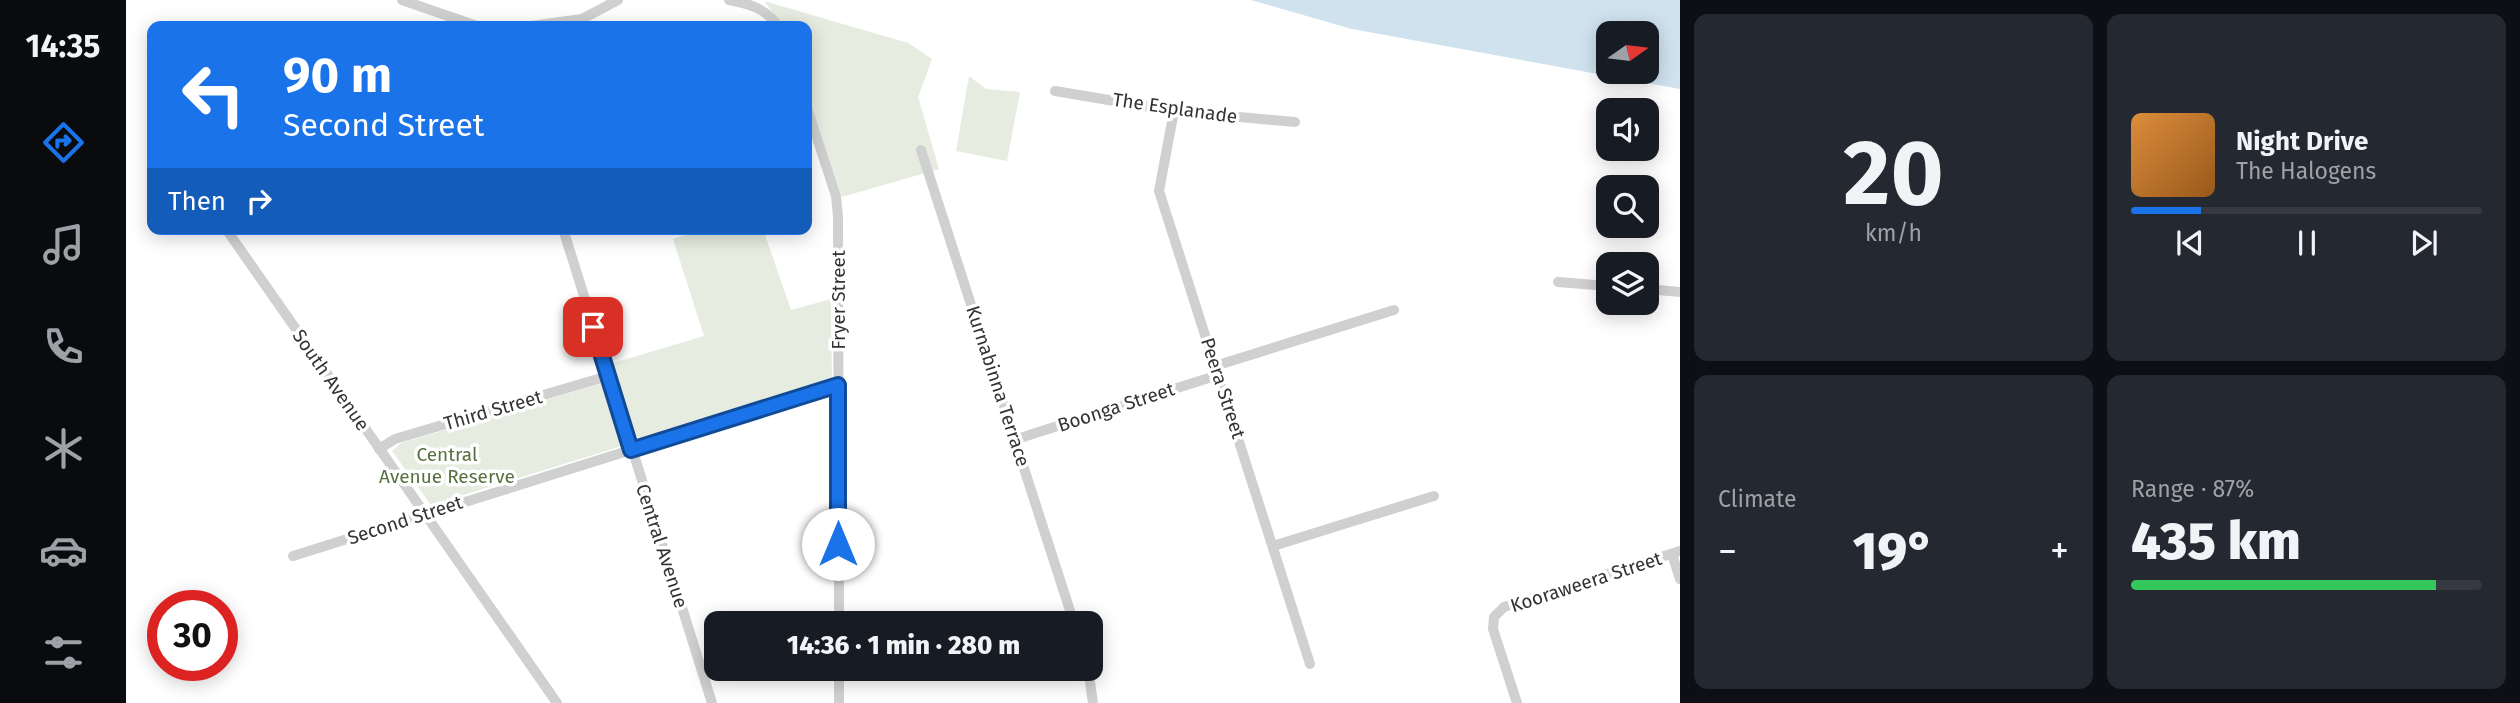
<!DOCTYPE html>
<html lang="en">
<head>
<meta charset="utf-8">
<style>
  body { margin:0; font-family:"Fira Sans",sans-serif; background:#242831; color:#f1f3f6; height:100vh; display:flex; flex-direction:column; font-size:26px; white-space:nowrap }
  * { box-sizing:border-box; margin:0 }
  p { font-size:23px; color:#9ea1a6 }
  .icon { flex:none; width:38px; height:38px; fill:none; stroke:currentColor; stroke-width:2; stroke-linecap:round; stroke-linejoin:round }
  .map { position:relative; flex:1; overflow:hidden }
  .details { display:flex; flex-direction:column; gap:14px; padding:14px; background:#0d0f14; width:840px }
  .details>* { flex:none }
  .hud { position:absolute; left:21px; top:21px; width:665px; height:214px; border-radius:14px; box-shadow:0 4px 18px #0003; background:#1a73e8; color:#fff; overflow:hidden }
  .needle { width:46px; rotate:76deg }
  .buttons { position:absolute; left:1470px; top:21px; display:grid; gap:14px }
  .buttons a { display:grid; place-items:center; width:63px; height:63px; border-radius:14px; background:#171b24; box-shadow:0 4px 18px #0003; font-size:35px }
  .speed { position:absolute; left:21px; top:590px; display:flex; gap:14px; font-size:35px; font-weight:700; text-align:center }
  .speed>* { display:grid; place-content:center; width:91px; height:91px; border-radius:50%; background:#171b24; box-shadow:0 4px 18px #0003; line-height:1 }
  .speed .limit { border:10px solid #d22; background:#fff; color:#111 }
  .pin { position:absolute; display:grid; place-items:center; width:60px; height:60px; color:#fff; margin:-30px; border-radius:14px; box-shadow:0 4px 10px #0006 }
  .me { position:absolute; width:77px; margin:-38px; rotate:0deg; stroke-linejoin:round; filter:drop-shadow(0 0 5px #0008) }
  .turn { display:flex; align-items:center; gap:24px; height:147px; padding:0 21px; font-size:32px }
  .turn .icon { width:91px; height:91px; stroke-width:2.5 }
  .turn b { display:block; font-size:49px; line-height:60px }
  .then { display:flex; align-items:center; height:66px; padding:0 21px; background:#0003; gap:14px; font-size:26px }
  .big { font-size:52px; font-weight:800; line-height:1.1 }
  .details .widget { flex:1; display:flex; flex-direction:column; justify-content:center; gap:10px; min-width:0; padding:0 24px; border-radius:14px; background:#242831 }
  .details .dial { align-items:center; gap:0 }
  .dial b { font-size:91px; line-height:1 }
  .song { display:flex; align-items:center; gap:21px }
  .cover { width:84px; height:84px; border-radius:10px; background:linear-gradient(135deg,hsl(30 70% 55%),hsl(30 70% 35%)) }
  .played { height:7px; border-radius:4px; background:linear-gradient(90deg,#1a73e8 20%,#363941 20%) }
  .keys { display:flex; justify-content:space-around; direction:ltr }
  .heat { display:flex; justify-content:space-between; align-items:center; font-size:38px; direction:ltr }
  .charge { height:10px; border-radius:5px; background:linear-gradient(90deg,#34c759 87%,#363941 0) }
  .details .tiles { flex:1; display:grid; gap:14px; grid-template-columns:repeat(2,1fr) }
  .trip { position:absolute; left:578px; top:611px; width:399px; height:70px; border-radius:14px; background:#171b24; box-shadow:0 4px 18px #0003; font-weight:800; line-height:70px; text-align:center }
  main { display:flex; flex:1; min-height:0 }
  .tabs { display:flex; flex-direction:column; width:126px; justify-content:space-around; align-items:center; background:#090b0e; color:#9ea1a6 }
  .tabs .icon { width:49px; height:49px }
  .tabs .current { color:#1a73e8 }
  .tabs b { font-size:32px; color:#f1f3f6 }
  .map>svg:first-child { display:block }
  .green { fill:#e6ecdf }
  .water { fill:#cfe2ee; fill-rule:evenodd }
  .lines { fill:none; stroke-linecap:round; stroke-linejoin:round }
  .minor { stroke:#d0d0d0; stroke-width:10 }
  .route-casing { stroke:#114b97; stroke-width:18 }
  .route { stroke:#1a73e8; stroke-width:12 }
  .labels { text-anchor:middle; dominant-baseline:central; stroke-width:7; stroke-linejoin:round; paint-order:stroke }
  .street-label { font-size:19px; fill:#333; stroke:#fff }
  .park-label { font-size:19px; fill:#56703f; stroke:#fff }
</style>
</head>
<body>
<main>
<nav class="tabs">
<b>14:35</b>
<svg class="icon current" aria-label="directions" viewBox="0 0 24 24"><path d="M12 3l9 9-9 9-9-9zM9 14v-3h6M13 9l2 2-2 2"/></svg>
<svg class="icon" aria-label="music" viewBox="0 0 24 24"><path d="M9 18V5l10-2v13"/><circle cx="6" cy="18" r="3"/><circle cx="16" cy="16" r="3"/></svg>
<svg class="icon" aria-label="phone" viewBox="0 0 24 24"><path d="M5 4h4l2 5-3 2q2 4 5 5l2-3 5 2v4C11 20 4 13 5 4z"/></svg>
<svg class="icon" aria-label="climate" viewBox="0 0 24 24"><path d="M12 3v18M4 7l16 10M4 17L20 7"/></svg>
<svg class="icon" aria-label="car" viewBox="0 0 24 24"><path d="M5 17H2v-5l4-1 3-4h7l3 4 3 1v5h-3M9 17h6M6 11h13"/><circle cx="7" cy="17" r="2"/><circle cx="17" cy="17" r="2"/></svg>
<svg class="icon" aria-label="filters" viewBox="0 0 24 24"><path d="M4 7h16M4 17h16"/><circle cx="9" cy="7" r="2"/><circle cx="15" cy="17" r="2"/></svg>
</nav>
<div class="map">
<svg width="1554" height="703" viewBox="0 0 1554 703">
  <rect width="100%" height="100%" fill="#fff"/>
  <g class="green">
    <path d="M638,1L782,43L806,59L792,97L813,169L716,197L681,90V26H657Z"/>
    <path d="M843,76L860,89L894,92L881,161L830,151Z"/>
    <path d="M577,229H637L665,310L705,299L706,379L516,439L508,436L484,364L578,336L547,239Z"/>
    <path d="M477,383L496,446L305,505L266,451L275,443Z"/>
  </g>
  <path class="water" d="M1125,0H1554V89L1226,29ZM1482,33H1521V72H1482Z"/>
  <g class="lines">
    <g class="minor">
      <path d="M276,0L351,26"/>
      <path d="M603,0C624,4 639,8 652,26"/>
      <path d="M405,26L456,19L492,0"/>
      <path d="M929,91L1048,111L1169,122"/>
      <path d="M681,107L710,196L712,217L713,623"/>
      <path d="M1048,111L1033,191L1184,664"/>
      <path d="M795,150L948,623"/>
      <path d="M100,229L431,703"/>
      <path d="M437,229L586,703"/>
      <path d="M1432,282L1482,286"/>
      <path d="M1521,289L1554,292"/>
      <path d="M1089,366L1268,310"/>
      <path d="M888,440L1092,375"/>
      <path d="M253,449L269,439L482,376"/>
      <path d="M1147,546L1308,496"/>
      <path d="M1546,554L1554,579"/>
      <path d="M167,556L712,385"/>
      <path d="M713,668V703"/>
      <path d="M962,668L967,703"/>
      <path d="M1391,703L1367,629L1368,617L1378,607L1554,551"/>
    </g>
  </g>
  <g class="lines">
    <defs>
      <path id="route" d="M467,327L505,450L712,385V544"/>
    </defs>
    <use href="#route" class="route-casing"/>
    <use href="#route" class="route"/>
  </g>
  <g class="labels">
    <g class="street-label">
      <text transform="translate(1049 108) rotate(8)">The Esplanade</text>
      <text transform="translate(712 300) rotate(-90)">Fryer Street</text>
      <text transform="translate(205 380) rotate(55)">South Avenue</text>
      <text transform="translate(872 386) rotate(72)">Kurnabinna Terrace</text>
      <text transform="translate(1097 388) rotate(72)">Peera Street</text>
      <text transform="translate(990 407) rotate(-18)">Boonga Street</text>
      <text transform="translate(367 410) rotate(-16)">Third Street</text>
      <text transform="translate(279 520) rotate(-18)">Second Street</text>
      <text transform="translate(536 546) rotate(72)">Central Avenue</text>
      <text transform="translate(1460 582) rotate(-18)">Kooraweera Street</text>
    </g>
    <g class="park-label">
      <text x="321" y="454">Central<tspan x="321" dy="22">Avenue Reserve</tspan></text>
    </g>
  </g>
</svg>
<div class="buttons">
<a><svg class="needle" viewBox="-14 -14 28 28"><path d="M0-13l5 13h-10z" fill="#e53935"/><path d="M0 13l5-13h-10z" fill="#9ea1a6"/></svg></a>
<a><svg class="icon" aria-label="sound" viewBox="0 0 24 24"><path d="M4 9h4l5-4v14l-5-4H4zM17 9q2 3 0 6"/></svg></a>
<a><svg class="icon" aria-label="search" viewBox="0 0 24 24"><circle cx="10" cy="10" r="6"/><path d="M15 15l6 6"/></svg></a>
<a><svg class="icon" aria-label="layers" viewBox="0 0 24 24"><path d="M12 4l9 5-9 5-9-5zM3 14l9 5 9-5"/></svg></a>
</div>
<div class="speed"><div class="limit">30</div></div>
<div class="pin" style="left:467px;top:327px;background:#d93025"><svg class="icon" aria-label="arrive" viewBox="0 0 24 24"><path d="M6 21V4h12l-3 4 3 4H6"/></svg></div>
<svg class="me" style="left:712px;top:544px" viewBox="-20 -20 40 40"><circle r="19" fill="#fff"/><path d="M0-13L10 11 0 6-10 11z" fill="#1a73e8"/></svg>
<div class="trip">14:36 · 1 min · 280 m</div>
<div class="hud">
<div class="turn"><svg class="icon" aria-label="left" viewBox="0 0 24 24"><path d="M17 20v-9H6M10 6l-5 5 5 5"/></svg><div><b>90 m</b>Second Street</div></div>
<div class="then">Then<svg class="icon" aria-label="right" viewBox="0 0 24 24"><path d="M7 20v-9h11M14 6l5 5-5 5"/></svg></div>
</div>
</div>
<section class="details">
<div class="tiles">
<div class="widget dial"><b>20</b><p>km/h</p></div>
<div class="widget">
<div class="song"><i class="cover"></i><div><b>Night Drive</b><p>The Halogens</p></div></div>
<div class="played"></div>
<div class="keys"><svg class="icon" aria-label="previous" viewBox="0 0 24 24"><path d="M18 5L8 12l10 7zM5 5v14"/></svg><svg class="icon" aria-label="pause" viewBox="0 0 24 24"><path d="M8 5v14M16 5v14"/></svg><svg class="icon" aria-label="next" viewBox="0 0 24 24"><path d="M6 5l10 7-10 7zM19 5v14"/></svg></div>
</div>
<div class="widget"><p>Climate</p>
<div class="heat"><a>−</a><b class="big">19°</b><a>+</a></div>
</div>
<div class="widget"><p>Range · 87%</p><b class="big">435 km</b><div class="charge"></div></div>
</div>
</section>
</main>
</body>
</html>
